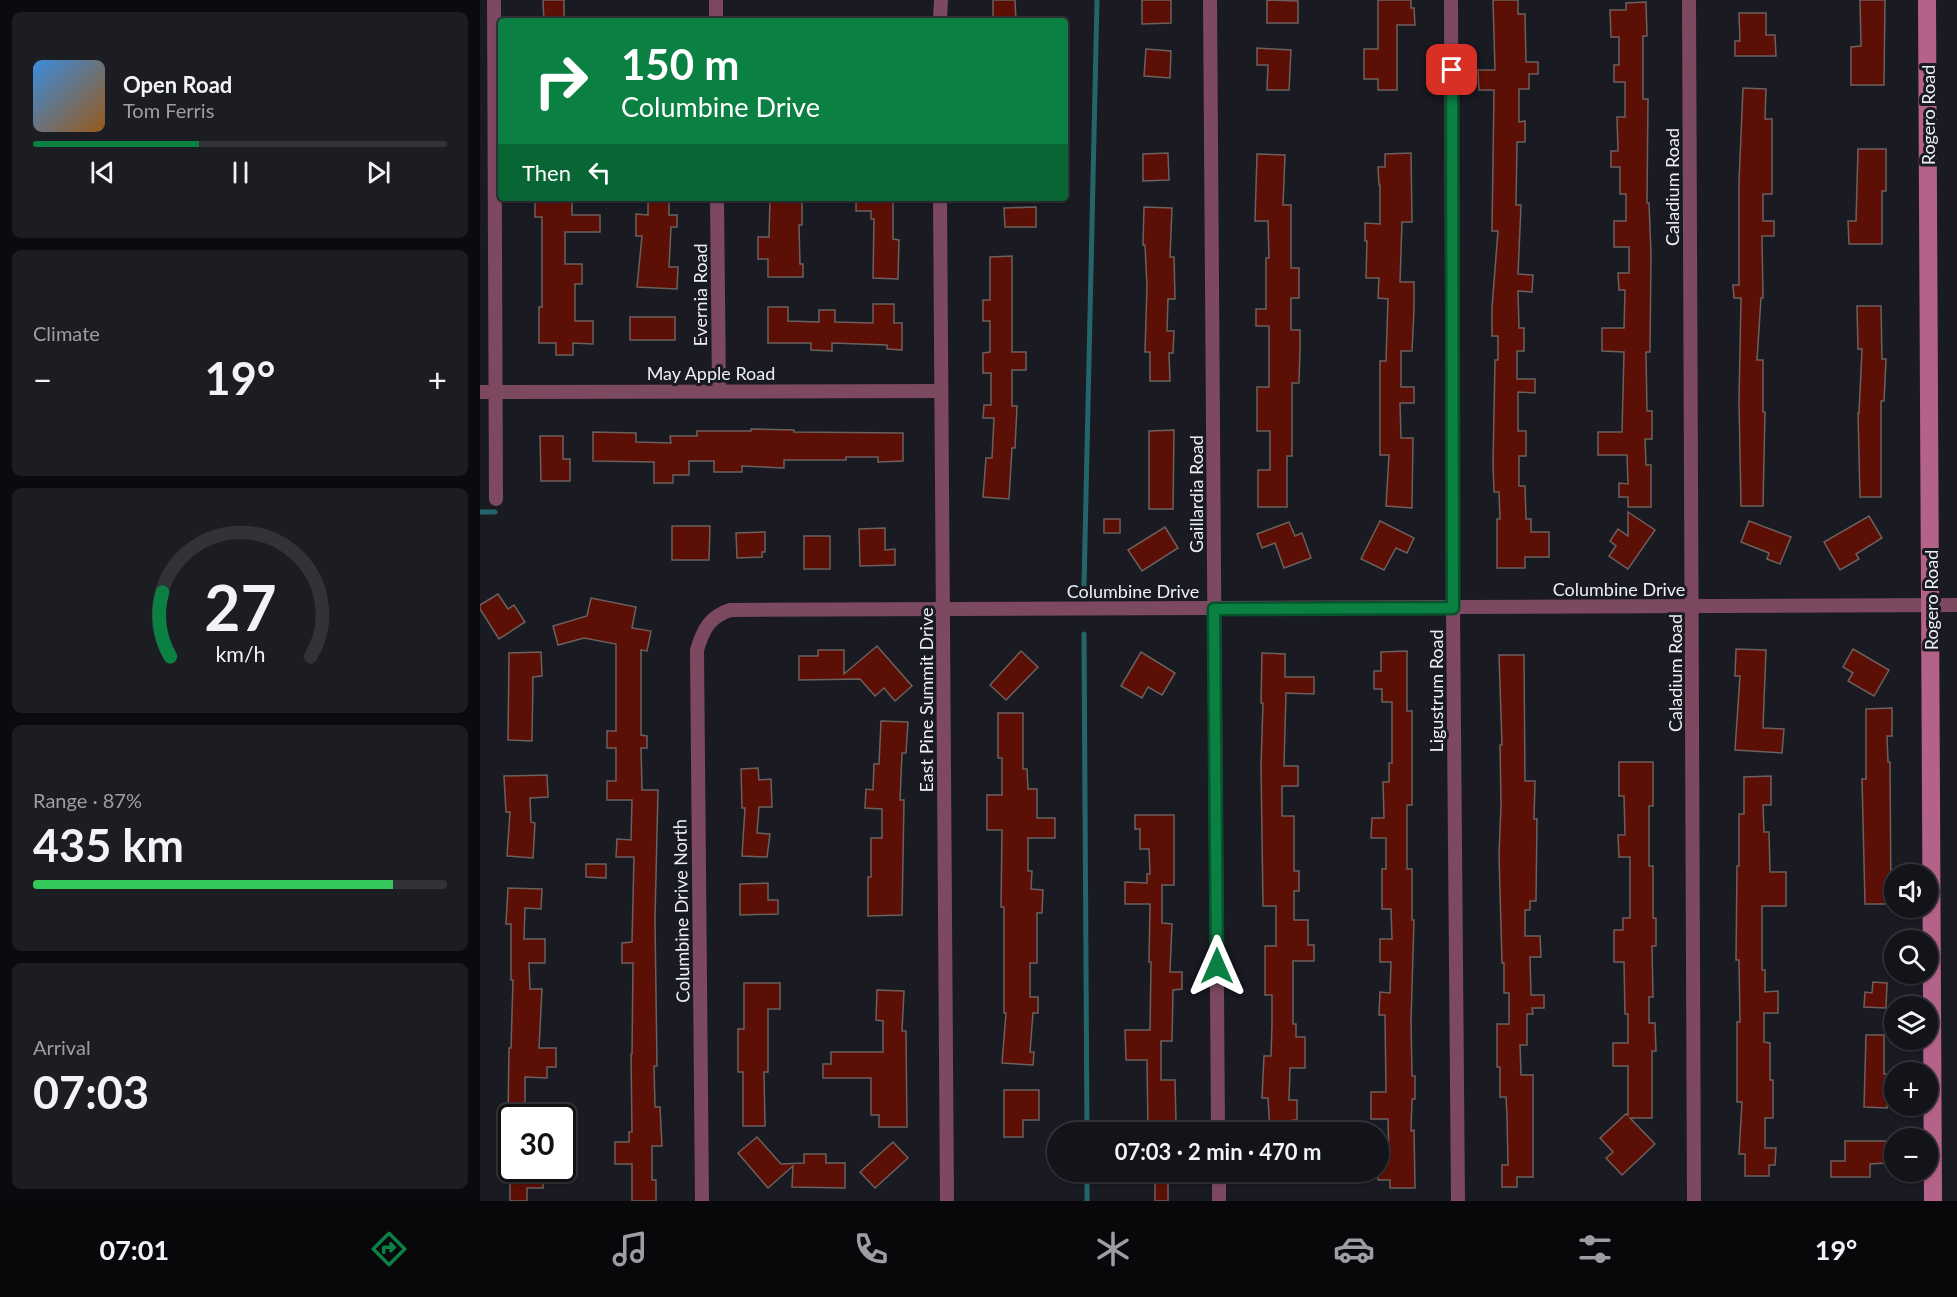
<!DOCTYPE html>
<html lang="en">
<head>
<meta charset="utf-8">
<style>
  body { margin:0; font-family:Lato,sans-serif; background:#1c1d23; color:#f1f3f6; height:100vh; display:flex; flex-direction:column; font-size:22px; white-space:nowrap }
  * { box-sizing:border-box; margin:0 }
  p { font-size:20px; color:#9d9ea2 }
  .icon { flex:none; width:33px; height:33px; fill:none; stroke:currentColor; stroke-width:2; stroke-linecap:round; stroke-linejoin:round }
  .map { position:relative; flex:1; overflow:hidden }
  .details { display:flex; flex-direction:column; gap:12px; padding:12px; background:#0a0b0e; width:480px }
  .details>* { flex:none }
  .banner { position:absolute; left:18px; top:18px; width:570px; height:183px; border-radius:6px; box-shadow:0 2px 4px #0004,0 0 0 2px #323339; background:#0b8043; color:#fff; overflow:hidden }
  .controls { position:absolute; left:1404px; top:864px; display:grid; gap:12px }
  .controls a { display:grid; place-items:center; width:54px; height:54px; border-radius:50%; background:#13141a; box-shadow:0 2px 4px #0004,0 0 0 2px #323339; font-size:30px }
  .speed { position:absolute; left:18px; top:1104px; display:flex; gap:12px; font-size:30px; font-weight:700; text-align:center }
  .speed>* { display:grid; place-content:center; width:78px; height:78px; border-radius:50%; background:#13141a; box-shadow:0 2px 4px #0004,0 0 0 2px #323339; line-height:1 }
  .speed .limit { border:3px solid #111; border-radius:9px; background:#fff; color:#111 }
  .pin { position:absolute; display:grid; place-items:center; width:51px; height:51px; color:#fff; margin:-26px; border-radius:12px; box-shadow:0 3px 9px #0006 }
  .me { position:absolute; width:66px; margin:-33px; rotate:0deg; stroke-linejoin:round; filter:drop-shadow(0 0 4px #0008) }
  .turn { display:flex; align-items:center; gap:21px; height:126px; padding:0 24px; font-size:27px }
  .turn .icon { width:78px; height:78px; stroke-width:2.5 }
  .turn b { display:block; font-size:42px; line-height:51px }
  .then { display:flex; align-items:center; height:57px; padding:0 24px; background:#0003; gap:12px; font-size:22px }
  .big { font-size:45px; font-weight:700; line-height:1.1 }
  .details .tile { flex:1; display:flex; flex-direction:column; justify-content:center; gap:9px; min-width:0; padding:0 21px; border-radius:9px; background:#1c1d23 }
  .details .dial { align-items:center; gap:0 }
  .dial svg { height:156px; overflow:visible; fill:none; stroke:#323339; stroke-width:7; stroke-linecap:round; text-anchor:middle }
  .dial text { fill:#f1f3f6; stroke:none }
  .song { display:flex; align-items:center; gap:18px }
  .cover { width:72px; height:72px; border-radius:9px; background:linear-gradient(135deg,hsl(210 70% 55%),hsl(30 70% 35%)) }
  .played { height:6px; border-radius:3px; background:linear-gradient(90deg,#0b8043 40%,#323339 40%) }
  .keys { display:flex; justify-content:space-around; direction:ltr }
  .heat { display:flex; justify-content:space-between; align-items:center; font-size:33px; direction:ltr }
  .charge { height:9px; border-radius:4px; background:linear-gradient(90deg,#34c759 87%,#323339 0) }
  .trip { position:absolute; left:567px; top:1122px; width:342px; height:60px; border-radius:30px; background:#13141a; box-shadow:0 2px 4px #0004,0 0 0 2px #323339; font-weight:700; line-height:60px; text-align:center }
  .tabs { display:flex; height:96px; justify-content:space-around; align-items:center; background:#08080a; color:#9d9ea2 }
  .tabs .icon { width:42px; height:42px }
  .tabs .active { color:#0b8043 }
  .tabs b { font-size:27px; color:#f1f3f6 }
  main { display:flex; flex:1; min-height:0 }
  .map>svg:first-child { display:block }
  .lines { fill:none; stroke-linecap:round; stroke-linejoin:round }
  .stream { stroke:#22666c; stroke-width:5 }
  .building { fill:#5c0f04; stroke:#6c605e; stroke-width:1.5 }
  .street { stroke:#7c4961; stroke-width:14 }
  .secondary { stroke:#b4628a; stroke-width:18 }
  .route-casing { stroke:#07532c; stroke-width:15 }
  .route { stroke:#0b8043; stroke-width:10 }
  .labels { text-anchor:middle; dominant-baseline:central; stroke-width:6; stroke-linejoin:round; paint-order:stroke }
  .street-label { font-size:18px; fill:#eeeff5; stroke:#191a22 }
</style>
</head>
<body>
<main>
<section class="details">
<div class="tile">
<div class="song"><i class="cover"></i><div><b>Open Road</b><p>Tom Ferris</p></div></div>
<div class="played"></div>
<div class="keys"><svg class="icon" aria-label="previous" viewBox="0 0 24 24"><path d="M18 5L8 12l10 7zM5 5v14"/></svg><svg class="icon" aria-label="pause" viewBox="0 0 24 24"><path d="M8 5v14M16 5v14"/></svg><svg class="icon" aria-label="next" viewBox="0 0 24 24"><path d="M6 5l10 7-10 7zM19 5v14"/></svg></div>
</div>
<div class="tile"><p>Climate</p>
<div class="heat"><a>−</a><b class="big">19°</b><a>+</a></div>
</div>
<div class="tile dial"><svg viewBox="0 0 100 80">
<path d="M14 69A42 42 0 1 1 86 69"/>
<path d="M14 69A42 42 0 0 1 10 36" stroke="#0b8043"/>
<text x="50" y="56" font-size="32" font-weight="700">27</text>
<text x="50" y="72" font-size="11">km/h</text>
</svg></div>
<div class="tile"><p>Range · 87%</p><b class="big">435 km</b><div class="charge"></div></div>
<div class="tile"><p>Arrival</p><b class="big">07:03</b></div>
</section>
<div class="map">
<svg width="1477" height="1201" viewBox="0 0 1477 1201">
  <rect width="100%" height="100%" fill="#191a22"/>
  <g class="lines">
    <g class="stream">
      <path d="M0,512H15"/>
      <path d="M604,586L617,0"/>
      <path d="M604,634L607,1132"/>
      <path d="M607,1172V1201"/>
    </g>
  </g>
  <g class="building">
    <path d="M63,0H84V21H64Z"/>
    <path d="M513,0H535L536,21H513Z"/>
    <path d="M662,0H691V23L662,24Z"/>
    <path d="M787,0L818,1V23H787Z"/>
    <path d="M898,0H931V8H934L935,25H917V90H898V79H884V49H898Z"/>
    <path d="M1013,0H1038V14H1045L1046,62H1058V74H1049V89H1039V122L1045,121V142H1037L1036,205H1041L1038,274L1053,275L1052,292L1038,291L1039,328H1044V351H1037V379H1055V393L1038,392V431H1046V456H1039V486H1045L1046,519H1051V532H1069V557H1045V568H1017V519H1020L1019,492H1014L1013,464L1015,360H1018V336H1012V307L1018,231H1012L1014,90H999L998,70H1015Z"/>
    <path d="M1380,0H1405L1404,85H1371V47L1381,46Z"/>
    <path d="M1166,2L1167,36H1163V99H1168L1167,203H1169L1171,254L1170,352H1166L1167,411H1172V439H1165L1166,465H1171V507H1148V497H1139V483L1148,484L1147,455H1118V432H1142L1144,352L1122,351V328H1144L1145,290H1139L1138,273H1149V247H1134V221H1146V194H1140V167H1131V151H1138L1137,117H1145V82H1134V65H1139V37H1131L1130,10H1146V3Z"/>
    <path d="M1259,13H1286V35H1295L1296,56H1255V41H1260Z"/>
    <path d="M777,48L811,50L809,90H787L788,65H777Z"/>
    <path d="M666,49L691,51L690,78L664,76Z"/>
    <path d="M1263,88L1286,89L1285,119H1292V194H1283V221H1294V236H1282L1283,298H1281L1277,360H1283V412H1285L1283,506H1261L1259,401L1261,298H1254L1253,285H1259V182Z"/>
    <path d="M1378,149H1406V191H1402V244H1369L1368,221H1376Z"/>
    <path d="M688,153L689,180L663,181V154Z"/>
    <path d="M931,153L932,222H922L920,282H934V310L932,351H921V387H934V403H920L921,438H933L932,508L906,506L909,455H900V361H906L908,299L898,298L899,278H886L887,241H885V223L900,224V185H899L898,167H905V154Z"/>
    <path d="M777,154L805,155L803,205H811V268H819V298H811V330H820V350L819,383H812V456H807V507H778V470H790V431H777V387H789V326H776V309H786V258H789L788,221H775Z"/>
    <path d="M55,198H92V215H120V232H85V264H102V284H95V321H113V344L93,343V355H76V343H59V307H62V217H55Z"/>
    <path d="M168,198H189V215H197V227H191L189,267H198L197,289L157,287L162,236H156V214L168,215Z"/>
    <path d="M290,198H322V225H319L320,264H323V277H288V259H278V237H289Z"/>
    <path d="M376,198H413V239L419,240L418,279L393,278L394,219H391V211H376Z"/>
    <path d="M556,207V227H525L524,208Z"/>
    <path d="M664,207L692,208L690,257H694L695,299H688L687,331H694L693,353H689L690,381H670V352H665L667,286L665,245H663Z"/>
    <path d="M532,256V352H546V370H532V406H537L535,448H532L529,499L503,497L506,458H512L514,418H503L504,405H511V373H503V353L510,352V321H503V300H510V257Z"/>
    <path d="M393,304H414V323H422V350L407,349V345L352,343V351L331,350V343H288V307H308V321L339,322V310H355V322L393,323Z"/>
    <path d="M1377,306H1401L1402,359H1406L1404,401H1401V497H1380L1378,413H1379L1382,349H1378Z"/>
    <rect x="150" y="317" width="45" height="23"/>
    <path d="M271,429L314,430V432L423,433V461L398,462V457H366V460H304V468L262,466V472H234V461H209V475H193V483H174V462L113,461V432L156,433V442L191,443L190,436H217V431H271Z"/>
    <path d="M694,430L693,509H669V431Z"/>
    <path d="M60,436H83V459H90V481H61Z"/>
    <path d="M1148,512L1175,530L1148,569L1129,556L1136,546L1130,541L1138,529L1148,536Z"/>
    <path d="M1389,516L1402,538L1376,554L1379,559L1360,570L1344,542Z"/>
    <rect x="624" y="519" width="16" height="14"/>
    <path d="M900,521L934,538L927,553L916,548L904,570L881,559Z"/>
    <path d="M1269,521L1311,537L1300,564L1287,559L1289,553L1261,542Z"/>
    <path d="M809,522L815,536L822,533L831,558L804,568L795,543L782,548L777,534Z"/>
    <path d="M192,526H230L229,560H192Z"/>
    <path d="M685,527L698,548L662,571L648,550Z"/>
    <path d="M405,528V550L415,549V565L380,566L379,529Z"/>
    <path d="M285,532V552H282V557L257,558L256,533Z"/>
    <rect x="324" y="536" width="26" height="33"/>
    <path d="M18,594L28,609L34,605L45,622L19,639L0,609V605Z"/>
    <path d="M111,598L156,607L152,628L171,631L167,651L161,650V735L167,736V748H161L162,790H178L175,919L177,1066H174L175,1107H180L182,1146H172V1180H176V1201H152V1164H135V1142H149V1132H152L151,1054H152L153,963H142V943L152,942L154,857H136L137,839L151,840L152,800H127V781H136V748H127V731H136V644L104,638L78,645L73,626L107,616Z"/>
    <path d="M397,646L432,686L415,701L404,688L395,696L380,679L319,680V656H338V650H364V674Z"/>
    <path d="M1256,649L1286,650L1283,728L1304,729L1302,753L1255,750L1260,676H1255Z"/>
    <path d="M1373,649L1409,670L1394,696L1368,681L1373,673L1363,667Z"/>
    <path d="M541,651L558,667L526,700L510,685Z"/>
    <path d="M927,651V711H932V805H927V869H932V920H934L931,1021L932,1076H935V1099H932L931,1131L934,1130L935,1188H910V1180H898V1156H909L908,1119H891V1092H906L905,1015H899L900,992L910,993L911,962H900V939H912L911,909H902V869H906V838H891L892,818H904L903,782H909V763H912V702H902V689H894V671H901V652Z"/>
    <path d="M61,652L62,676L53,677L52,741L28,740L29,653Z"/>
    <path d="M661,652L695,673L682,695L668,687L662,698L641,686Z"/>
    <path d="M782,653L805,654V677H834V694L806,693L804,766H818V786H802V816H814V871H819V891H814V920H828V945H834V961H813V1024H816V1037H825V1068H810L809,1100H817V1120H813V1132H790L788,1098H782L784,1056H791L792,1024V995H785V946H796V906H783L781,766L783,703H781Z"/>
    <path d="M1019,655H1044L1045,781H1055L1054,819H1057L1056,901H1050V910H1045V936H1060L1061,957H1050L1051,995H1064V1008H1052L1053,1014H1047V1045H1040L1041,1075H1053V1177H1037V1187H1022V1165H1028L1027,1117L1026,1097H1020V1067H1017V1024H1029V993H1024V963H1022L1019,855L1021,805L1020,745H1022Z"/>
    <path d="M1412,708V736H1407L1408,762H1410L1411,904H1385L1382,779H1386V709Z"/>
    <path d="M518,713H543V769H547L548,789H557V818H575V838H548V871H552L551,889L563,890L562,913H557V963H550V997H558V1013H553L550,1052H554L553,1065L522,1063L526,1013H524V907H521L522,830H507V795H522V758H518Z"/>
    <path d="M401,721L428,722L426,753H422L420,800H424L422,915L388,916V877H391V838H402V809L385,808L386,789L393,790L394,764H399Z"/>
    <path d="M1139,762H1173V806H1169V866H1173V918H1176V946H1172L1173,997H1169V1023H1175L1176,1051H1172V1118H1150L1175,1144L1142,1175L1126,1158L1133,1152L1120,1138L1146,1114L1148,1115V1066H1133V1043H1148V1014H1145L1144,962H1134V930H1143V918H1150V857H1139L1138,835H1145L1144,796H1139Z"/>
    <path d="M278,768L279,780L291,779L292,807H279L277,833L290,834L287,857L262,856L265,808H262L261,769Z"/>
    <path d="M67,775L68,797L50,798L51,822L55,823L53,858L27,856L30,812H26L24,776Z"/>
    <path d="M1291,776V805H1283L1284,832H1289L1290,872H1306V906H1282V970H1285V992L1298,991V1013H1284V1042L1290,1043V1080H1293V1118H1285V1148H1296L1295,1165H1289V1176H1265V1154H1259L1262,1102H1257V1022H1260L1259,960H1256L1257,866H1259V814H1264V777Z"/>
    <path d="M655,815H694V885H682V923L692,924L690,972H702V989L693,990L692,1041H681V1080H695L696,1121H693V1132H668L667,1060H646L645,1030H670L671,962H669L670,904H645V882L667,883V874H670L669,849H660V829H655Z"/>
    <path d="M106,864H126V878L106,877Z"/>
    <path d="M288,883V900H298V914L260,915V884Z"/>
    <path d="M28,888L62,889L61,909L45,908L44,939H65V963H49L50,989H62L59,1048H76V1067H67V1078L45,1077V1118H28L29,1048H31L33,980H31V924H26Z"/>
    <path d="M1393,982L1407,983L1406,1008L1384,1007L1385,992L1392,993Z"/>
    <path d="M264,983H300V1009H288V1072H284L285,1126H263V1072H258V1029H264Z"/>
    <path d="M397,990L424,991L422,1031H426L427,1127H399V1115H391V1078H343V1064H351V1052H403V1021L396,1020Z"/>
    <path d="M1386,1035H1404V1074H1409L1407,1108L1384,1107Z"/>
    <path d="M524,1090H559V1120H543V1137H524Z"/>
    <path d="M277,1137L301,1164L324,1163V1154H346V1163H365V1188L312,1187L313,1166L288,1188L258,1153Z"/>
    <path d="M1365,1141H1406V1163L1390,1164V1177H1351V1161H1365Z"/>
    <path d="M413,1142L428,1158L395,1188L380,1172Z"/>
    <path d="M30,1168H63V1188H47V1201H30Z"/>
    <rect x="675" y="1172" width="13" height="29"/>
  </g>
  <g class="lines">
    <g class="street">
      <path d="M14,0L16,499"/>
      <path d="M236,0V21"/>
      <path d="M730,0L738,1132"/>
      <path d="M971,0L973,608L978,1201"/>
      <path d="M1209,0L1214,1201"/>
      <path d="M460,21L461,0"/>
      <path d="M237,198L239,391"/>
      <path d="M460,198L467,1201"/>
      <path d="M0,392L461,391"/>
      <path d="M739,1172V1201"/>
      <path d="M222,1201L217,650C223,630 229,617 250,610L1477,605"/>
    </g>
    <path class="secondary" d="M1447,0L1453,1201"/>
  </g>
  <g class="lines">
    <defs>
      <path id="route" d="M737,966L734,609L973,608L972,70"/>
    </defs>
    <use href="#route" class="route-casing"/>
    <use href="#route" class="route"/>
  </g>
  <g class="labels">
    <g class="street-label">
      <text transform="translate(1448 115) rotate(-90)">Rogero Road</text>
      <text transform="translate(1192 187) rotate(-90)">Caladium Road</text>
      <text transform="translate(220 295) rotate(-90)">Evernia Road</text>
      <text x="231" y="373">May Apple Road</text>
      <text transform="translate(716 494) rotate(-90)">Gaillardia Road</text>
      <text x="1139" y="589">Columbine Drive</text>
      <text x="653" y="591">Columbine Drive</text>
      <text transform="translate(1451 600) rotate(-90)">Rogero Road</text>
      <text transform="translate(1195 673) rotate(-90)">Caladium Road</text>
      <text transform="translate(956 691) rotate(-90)">Ligustrum Road</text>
      <text transform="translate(446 700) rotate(-90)">East Pine Summit Drive</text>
      <text transform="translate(201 911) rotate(-91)">Columbine Drive North</text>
    </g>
  </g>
</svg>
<div class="controls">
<a><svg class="icon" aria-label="sound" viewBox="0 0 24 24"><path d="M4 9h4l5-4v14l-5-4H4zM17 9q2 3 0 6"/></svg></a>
<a><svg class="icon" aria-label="search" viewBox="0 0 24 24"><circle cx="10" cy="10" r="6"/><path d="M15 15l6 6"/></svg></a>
<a><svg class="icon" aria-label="layers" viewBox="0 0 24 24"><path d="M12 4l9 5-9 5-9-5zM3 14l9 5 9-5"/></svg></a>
<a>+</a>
<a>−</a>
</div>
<div class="speed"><div class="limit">30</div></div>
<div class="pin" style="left:972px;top:70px;background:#d93025"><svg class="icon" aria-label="arrive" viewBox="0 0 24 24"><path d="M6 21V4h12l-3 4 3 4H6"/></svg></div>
<svg class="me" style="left:737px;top:966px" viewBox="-20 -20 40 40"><path d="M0-17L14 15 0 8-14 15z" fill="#0b8043" stroke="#fff" stroke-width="4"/></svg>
<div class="trip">07:03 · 2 min · 470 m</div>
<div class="banner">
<div class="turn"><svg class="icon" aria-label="right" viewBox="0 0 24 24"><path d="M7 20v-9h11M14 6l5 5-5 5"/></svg><div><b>150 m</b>Columbine Drive</div></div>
<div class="then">Then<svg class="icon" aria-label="left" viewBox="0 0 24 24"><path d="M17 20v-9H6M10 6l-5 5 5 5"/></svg></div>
</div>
</div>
</main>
<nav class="tabs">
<b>07:01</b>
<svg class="icon active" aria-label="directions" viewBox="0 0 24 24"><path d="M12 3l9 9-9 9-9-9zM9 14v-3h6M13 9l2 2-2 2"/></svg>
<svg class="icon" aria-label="music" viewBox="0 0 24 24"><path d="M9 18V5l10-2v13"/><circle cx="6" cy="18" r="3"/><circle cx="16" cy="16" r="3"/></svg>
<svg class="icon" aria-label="phone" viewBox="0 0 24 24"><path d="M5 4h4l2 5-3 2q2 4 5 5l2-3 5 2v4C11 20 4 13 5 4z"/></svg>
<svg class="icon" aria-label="climate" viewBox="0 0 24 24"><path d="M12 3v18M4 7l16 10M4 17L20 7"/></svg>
<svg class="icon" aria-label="car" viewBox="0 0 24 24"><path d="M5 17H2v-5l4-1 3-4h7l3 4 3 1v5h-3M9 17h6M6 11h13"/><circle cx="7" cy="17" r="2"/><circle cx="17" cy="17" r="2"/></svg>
<svg class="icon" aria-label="filters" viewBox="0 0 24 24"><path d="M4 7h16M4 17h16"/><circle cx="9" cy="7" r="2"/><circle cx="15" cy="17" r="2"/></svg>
<b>19°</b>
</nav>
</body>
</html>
